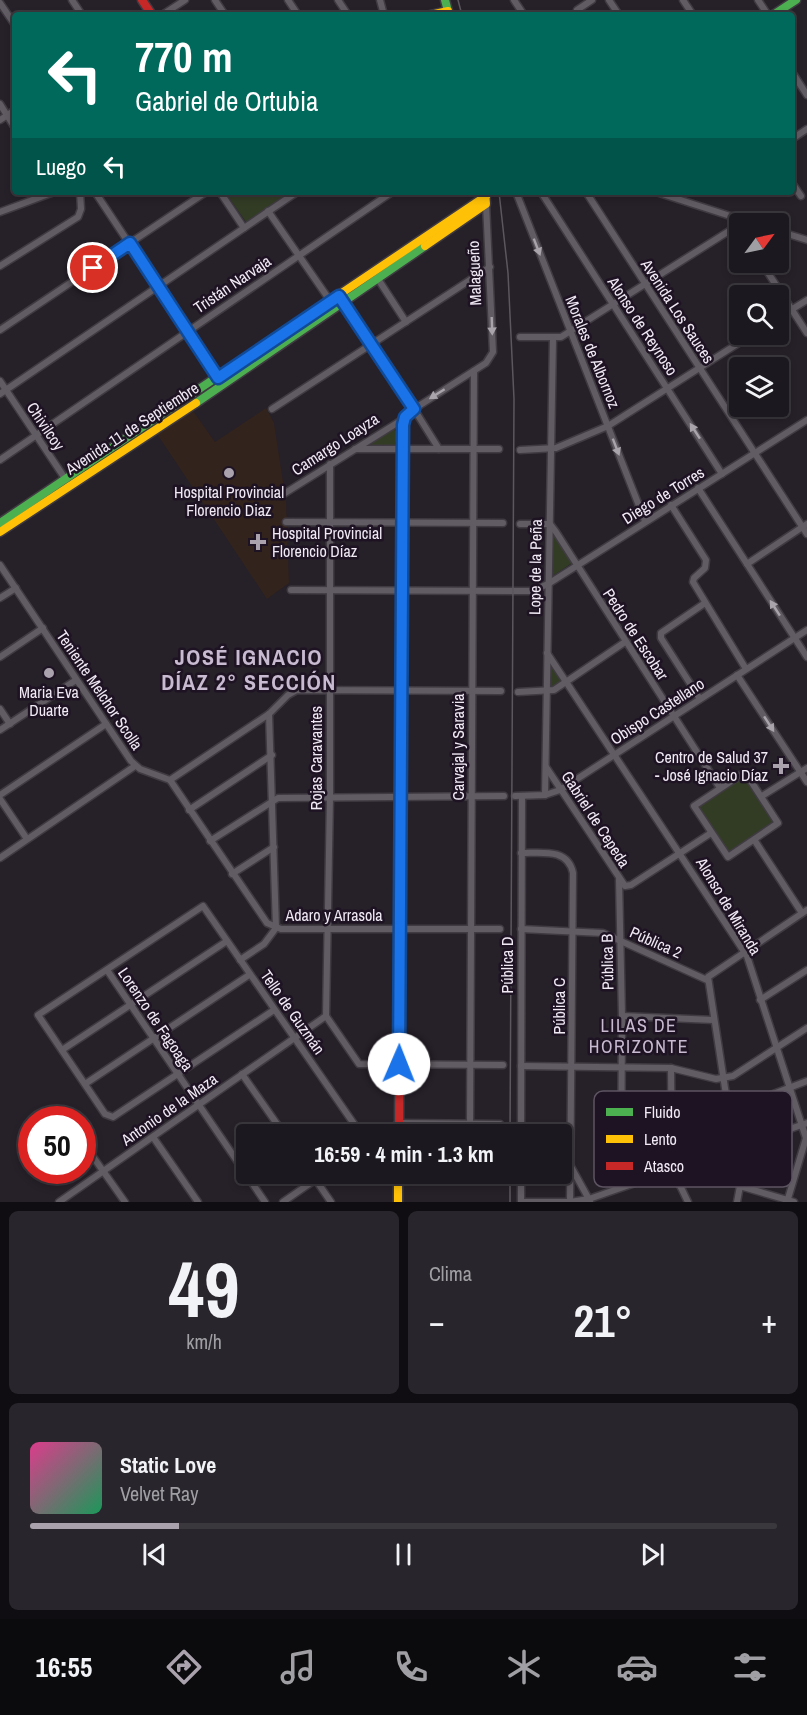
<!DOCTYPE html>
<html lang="es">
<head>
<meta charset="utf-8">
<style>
  body { margin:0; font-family:"Archivo Narrow",sans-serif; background:#29252c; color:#f1f3f6; height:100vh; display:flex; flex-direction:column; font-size:22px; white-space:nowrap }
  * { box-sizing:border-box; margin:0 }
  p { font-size:20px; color:#a0a0a4 }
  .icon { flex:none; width:33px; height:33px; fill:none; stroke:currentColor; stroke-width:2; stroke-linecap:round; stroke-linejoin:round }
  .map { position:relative; height:1202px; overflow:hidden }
  .sheet { display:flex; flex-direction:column; gap:9px; padding:9px; background:#0f0d11; flex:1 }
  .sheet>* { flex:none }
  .guide { position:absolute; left:12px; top:12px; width:783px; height:183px; border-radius:6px; box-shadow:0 3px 9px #0003,0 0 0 2px #3a373d; background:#00695c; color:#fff; overflow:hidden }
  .needle { width:39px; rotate:57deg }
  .controls { position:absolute; left:729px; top:213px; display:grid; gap:12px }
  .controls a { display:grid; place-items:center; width:60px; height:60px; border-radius:6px; background:#1c181f; box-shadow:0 3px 9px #0003,0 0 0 2px #3a373d; font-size:30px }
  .speed { position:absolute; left:18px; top:1106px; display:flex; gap:12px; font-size:30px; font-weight:700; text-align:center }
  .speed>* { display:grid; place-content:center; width:78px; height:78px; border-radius:50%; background:#1c181f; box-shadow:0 3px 9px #0003,0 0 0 2px #3a373d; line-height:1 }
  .speed .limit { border:9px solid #d22; background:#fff; color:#111 }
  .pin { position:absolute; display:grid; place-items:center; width:51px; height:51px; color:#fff; margin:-26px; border:3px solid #fff; border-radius:50%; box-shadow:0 2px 6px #0007 }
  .me { position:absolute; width:66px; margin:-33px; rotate:1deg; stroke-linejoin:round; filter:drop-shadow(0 0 4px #0008) }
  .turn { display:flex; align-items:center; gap:21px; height:126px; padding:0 24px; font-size:27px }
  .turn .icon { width:78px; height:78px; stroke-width:2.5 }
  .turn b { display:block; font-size:42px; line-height:51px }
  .then { display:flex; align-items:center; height:57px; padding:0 24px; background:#0003; gap:12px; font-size:22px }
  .big { font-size:45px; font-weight:800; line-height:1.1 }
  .sheet .card { flex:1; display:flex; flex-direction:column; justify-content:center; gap:9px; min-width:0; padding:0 21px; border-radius:9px; background:#29252c }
  .sheet .dial { align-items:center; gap:0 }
  .dial b { font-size:78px; line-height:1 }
  .song { display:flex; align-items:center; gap:18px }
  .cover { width:72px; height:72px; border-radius:9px; background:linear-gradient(135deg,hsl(330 70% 55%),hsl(150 70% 35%)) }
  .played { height:6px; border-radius:3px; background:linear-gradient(90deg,#aaa3ae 20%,#3a373d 20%) }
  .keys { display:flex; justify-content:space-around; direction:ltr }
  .heat { display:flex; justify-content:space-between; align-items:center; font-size:33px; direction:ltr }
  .sheet .tiles { flex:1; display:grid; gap:9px; grid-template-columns:1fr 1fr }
  .card:last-child { grid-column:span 2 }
  .trip { position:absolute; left:236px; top:1124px; width:336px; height:60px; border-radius:6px; background:#1c181f; box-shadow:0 3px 9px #0003,0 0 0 2px #3a373d; font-weight:800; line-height:60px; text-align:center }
  .menu { display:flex; height:96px; justify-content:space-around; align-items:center; background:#0b0a0c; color:#a0a0a4 }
  .menu .icon { width:42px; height:42px }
  .menu .active { color:#aaa3ae }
  .menu b { font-size:27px; color:#f1f3f6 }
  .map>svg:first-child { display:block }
  .industrial { fill:#32231c }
  .green { fill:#323c25 }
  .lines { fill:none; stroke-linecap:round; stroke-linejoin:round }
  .street-casing { stroke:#403b42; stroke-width:9 }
  .fast-casing { stroke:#403b42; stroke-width:11 }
  .slow-casing { stroke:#403b42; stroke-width:11 }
  .jam-casing { stroke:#403b42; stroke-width:11 }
  .street { stroke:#615c63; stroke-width:6 }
  .fast { stroke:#4caf50; stroke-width:8 }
  .slow { stroke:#ffc107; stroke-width:8 }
  .jam { stroke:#c62828; stroke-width:8 }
  .rail { stroke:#5c575e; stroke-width:1.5 }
  .oneway { fill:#a9a3ac }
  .route-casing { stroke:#114b97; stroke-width:15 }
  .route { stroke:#1a73e8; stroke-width:10 }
  .poi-dot { fill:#aaa3ae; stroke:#1e1323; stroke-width:2 }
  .labels { text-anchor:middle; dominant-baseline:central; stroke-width:5; stroke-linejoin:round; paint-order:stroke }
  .street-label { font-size:16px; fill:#f1eaf5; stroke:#1e1323 }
  .poi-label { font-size:16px; fill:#f1eaf5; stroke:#1e1323 }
  .neighbourhood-label { font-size:18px; letter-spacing:1.5px; fill:#c8bad0; stroke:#1e1323 }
  .district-label { font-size:22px; font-weight:bold; letter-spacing:1.5px; fill:#c8bad0; stroke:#1e1323 }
  .key { fill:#1e1323; stroke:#5d5462; stroke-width:1.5 }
  .key-label { font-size:16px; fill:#f1eaf5 }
</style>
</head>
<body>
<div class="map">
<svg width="807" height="1202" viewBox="0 0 807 1202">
  <rect width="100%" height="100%" fill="#262029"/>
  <path class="industrial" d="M266,408L274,423L286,501L289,583L267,599L157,434L193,411L215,442Z"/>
  <g class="green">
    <path d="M225,192H278L282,198L246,222Z"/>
    <path d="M393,429L398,432L395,446L371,445L373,441Z"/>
    <path d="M550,528L572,563L551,577Z"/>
    <path d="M551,661L565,680L550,688Z"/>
    <path d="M744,775L774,820V824L730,852H727L697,808L699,802Z"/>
  </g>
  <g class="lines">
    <defs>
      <g id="street">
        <path d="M72,0L82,15"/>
        <path d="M215,0L225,15"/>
        <path d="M288,0L298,15"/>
        <path d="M338,0L348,15"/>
        <path d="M380,0L384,15"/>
        <path d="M514,0L524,15"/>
        <path d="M609,0L619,15"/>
        <path d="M683,0L693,15"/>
        <path d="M758,0L768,15"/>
        <path d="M0,3L15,25"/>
        <path d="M577,10L592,0"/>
        <path d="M162,15L185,0"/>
        <path d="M792,72L807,95"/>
        <path d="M0,104L15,128"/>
        <path d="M0,120L15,110"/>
        <path d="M792,139L807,129"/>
        <path d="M792,183L801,196"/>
        <path d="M95,192L219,379"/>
        <path d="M220,192L244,228"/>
        <path d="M516,192L645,521"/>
        <path d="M541,192L722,474"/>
        <path d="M586,192L807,534"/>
        <path d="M656,192L755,224"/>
        <path d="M268,211L331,302"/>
        <path d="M0,212L54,192"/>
        <path d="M778,231L807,240"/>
        <path d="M761,262L807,333"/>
        <path d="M0,266L78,217L81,209L80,192"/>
        <path d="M378,279L406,322"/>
        <path d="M778,318L807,300"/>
        <path d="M0,330L206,192"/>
        <path d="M520,337H561L737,226"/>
        <path d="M0,381L66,480"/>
        <path d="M0,394L297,192"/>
        <path d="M272,409L490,267"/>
        <path d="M355,449H499"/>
        <path d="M439,449L414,409L486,363L493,352L486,204"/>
        <path d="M520,450L556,448L608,426L753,334"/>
        <path d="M0,460L392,192"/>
        <path d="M698,488L807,657"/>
        <path d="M282,495L405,418"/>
        <path d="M671,505L706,560L705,568L694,578L693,582L746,669"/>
        <path d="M286,522L503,523"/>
        <path d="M520,524H550L556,532L720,788"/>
        <path d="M747,564L807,524"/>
        <path d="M0,565L131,761L140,769L170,780L267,923L281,929H500"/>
        <path d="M291,590L532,591L548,584L807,420"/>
        <path d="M0,598L16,588"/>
        <path d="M547,653L747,956L806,1138L787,1202"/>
        <path d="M0,657L43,628"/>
        <path d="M737,675L807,782"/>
        <path d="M518,692L554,690L625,642"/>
        <path d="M700,699L661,638V633L705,603"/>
        <path d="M0,709L10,724"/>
        <path d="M0,730L76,680"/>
        <path d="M546,767L625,886L631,885L711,833"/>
        <path d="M745,772L778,823L728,857L694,806Z"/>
        <path d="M170,780L269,714L288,695L297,690L501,691"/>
        <path d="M0,795L106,724"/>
        <path d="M545,795L553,339"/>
        <path d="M515,796L545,795L560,790L807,630"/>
        <path d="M762,796L807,768"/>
        <path d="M0,799L27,839"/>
        <path d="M189,810L272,755"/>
        <path d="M210,841L278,798L504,796"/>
        <path d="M755,841L802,913"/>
        <path d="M521,853C542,853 568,848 573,873L570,1202"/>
        <path d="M0,858L135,766"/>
        <path d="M232,874L274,847"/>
        <path d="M619,880L622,1016L621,1187"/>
        <path d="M521,929L603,933L707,980"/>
        <path d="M240,960L264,944L276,928L269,714"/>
        <path d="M107,970L265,1202"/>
        <path d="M760,1000L807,970"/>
        <path d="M274,1010L113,1117L105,1114L38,1015L203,906L361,1134"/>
        <path d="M326,1016L330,797V464"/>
        <path d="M326,1016L359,1064L503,1065"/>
        <path d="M622,1016L714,1020"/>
        <path d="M62,1050L227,941"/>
        <path d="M521,1066L671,1068L716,1079L733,1076L807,1028"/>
        <path d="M671,1068L672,1169L688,1202"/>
        <path d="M242,1074L284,1134"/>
        <path d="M85,1084L249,975"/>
        <path d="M729,1111L807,1081"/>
        <path d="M470,1124L474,371"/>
        <path d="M382,1134L399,1123L500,1124"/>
        <path d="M521,1134L522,796"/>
        <path d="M153,1137L198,1202"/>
        <path d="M84,1144L125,1202"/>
        <path d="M570,1165L590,1201"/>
        <path d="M311,1173L331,1202"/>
        <path d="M388,1173L398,1181"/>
        <path d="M521,1173V1202H570L589,1199L807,1123"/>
        <path d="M740,1186L794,1202"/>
        <path d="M59,1202L326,1016"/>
        <path d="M283,1202L325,1173"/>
        <path d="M737,1202L740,1186L708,977L807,910"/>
      </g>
      <g id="fast">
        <path d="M445,0L449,15"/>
        <path d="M773,15L796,0"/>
        <path d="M196,403L425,246"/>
        <path d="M0,523L257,350"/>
      </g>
      <g id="slow">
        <path d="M430,15L448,11"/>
        <path d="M425,246L486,204L485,192"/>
        <path d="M339,296L414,409L405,417L403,425L401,735"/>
        <path d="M257,350L486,196"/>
        <path d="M0,532L196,403"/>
        <path d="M398,1173V1202"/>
      </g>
      <g id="jam">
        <path d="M142,0L152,15"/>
        <path d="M399,1134L401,735"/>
      </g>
    </defs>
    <use href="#street" class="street-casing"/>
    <use href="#fast" class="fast-casing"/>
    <use href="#slow" class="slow-casing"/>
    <use href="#jam" class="jam-casing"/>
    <use href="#street" class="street"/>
    <use href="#fast" class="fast"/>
    <use href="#slow" class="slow"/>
    <use href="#jam" class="jam"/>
    <g class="rail">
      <path d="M458,0L462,15"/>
      <path d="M499,192L508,273L514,399L510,1134"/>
      <path d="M510,1202V1173"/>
    </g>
  </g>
  <defs><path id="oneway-solid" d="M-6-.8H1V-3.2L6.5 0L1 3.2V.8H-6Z" transform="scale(1.5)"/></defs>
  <g class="oneway">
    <use href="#oneway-solid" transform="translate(537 247) rotate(69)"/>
    <use href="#oneway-solid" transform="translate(492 326) rotate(88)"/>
    <use href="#oneway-solid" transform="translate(437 394) rotate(148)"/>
    <use href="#oneway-solid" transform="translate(695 431) rotate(-123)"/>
    <use href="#oneway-solid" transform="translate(616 447) rotate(69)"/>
    <use href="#oneway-solid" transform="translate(775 608) rotate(-123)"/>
    <use href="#oneway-solid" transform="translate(769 724) rotate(57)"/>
  </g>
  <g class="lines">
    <defs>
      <path id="route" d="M93,268L130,243L218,378L339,296L414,409L405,417L403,425L399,1064"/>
    </defs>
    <use href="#route" class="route-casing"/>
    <use href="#route" class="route"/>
  </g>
  <g class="poi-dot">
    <circle cx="229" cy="473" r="6"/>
    <path d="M255 533h6v6h6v6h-6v6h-6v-6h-6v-6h6z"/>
    <circle cx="49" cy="673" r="6"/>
    <path d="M778 757h6v6h6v6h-6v6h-6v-6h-6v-6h6z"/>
  </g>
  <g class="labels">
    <g class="street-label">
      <text transform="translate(474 273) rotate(-92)">Malagueño</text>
      <text transform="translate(232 284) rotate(-34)">Tristán Narvaja</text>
      <text transform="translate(678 311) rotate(57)">Avenida Los Sauces</text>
      <text transform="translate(643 326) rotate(57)">Alonso de Reynoso</text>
      <text transform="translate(593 352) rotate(68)">Morales de Albornoz</text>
      <text transform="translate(46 426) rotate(56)">Chivilcoy</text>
      <text transform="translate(132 428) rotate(-33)">Avenida 11 de Septiembre</text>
      <text transform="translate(335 444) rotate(-33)">Camargo Loayza</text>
      <text transform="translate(663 495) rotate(-32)">Diego de Torres</text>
      <text transform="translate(535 567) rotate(-89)">Lope de la Peña</text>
      <text transform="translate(636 634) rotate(57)">Pedro de Escobar</text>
      <text transform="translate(100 690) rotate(56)">Teniente Melchor Scolla</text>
      <text transform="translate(657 711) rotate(-33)">Obispo Castellano</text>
      <text transform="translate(458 747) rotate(-90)">Carvajal y Saravia</text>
      <text transform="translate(316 758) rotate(-90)">Rojas Caravantes</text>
      <text transform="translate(596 819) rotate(57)">Gabriel de Cepeda</text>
      <text transform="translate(729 906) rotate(59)">Alonso de Miranda</text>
      <text x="334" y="915">Adaro y Arrasola</text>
      <text transform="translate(656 942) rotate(24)">Pública 2</text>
      <text transform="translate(607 962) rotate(-91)">Pública B</text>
      <text transform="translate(507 965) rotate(-90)">Pública D</text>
      <text transform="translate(559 1006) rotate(-90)">Pública C</text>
      <text transform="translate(293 1012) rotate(55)">Tello de Guzmán</text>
      <text transform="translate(156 1019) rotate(56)">Lorenzo de Fagoaga</text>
      <text transform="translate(169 1109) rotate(-35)">Antonio de la Maza</text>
    </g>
    <g class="poi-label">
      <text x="229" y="492">Hospital Provincial<tspan x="229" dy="18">Florencio Diaz</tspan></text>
      <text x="272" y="533" text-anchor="start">Hospital Provincial<tspan x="272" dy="18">Florencio Díaz</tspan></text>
      <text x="49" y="692">Maria Eva<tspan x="49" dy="18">Duarte</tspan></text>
      <text x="768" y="757" text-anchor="end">Centro de Salud 37<tspan x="768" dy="18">- José Ignacio Díaz</tspan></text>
    </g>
    <g class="neighbourhood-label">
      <text x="639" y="1025">LILAS DE<tspan x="639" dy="21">HORIZONTE</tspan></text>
    </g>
    <g class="district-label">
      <text x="249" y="657">JOSÉ IGNACIO<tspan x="249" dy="25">DÍAZ 2° SECCIÓN</tspan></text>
    </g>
  </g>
  <rect x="594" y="1091" width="198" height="96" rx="9" class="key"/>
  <rect x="606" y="1108" width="27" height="8" fill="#4caf50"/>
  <rect x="606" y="1135" width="27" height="8" fill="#ffc107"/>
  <rect x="606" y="1162" width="27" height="8" fill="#c62828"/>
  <g class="key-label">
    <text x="644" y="1118">Fluido</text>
    <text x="644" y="1145">Lento</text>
    <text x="644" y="1172">Atasco</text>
  </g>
</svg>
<div class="controls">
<a><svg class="needle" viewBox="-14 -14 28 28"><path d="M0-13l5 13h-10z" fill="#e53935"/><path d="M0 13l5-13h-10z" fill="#a0a0a4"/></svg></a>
<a><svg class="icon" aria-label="search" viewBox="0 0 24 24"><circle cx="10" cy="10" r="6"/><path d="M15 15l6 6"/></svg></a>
<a><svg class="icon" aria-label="layers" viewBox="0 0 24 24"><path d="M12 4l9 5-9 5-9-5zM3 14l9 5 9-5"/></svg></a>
</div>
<div class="speed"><div class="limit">50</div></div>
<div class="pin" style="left:93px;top:268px;background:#d93025"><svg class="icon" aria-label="arrive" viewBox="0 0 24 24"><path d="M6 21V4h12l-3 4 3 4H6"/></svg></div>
<svg class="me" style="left:399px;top:1064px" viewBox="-20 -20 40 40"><circle r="19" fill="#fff"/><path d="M0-13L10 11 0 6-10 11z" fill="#1a73e8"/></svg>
<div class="trip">16:59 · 4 min · 1.3 km</div>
<div class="guide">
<div class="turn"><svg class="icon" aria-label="left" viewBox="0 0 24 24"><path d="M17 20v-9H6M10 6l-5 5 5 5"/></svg><div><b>770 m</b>Gabriel de Ortubia</div></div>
<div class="then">Luego<svg class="icon" aria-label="left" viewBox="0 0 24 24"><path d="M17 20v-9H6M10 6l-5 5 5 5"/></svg></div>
</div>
</div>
<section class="sheet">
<div class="tiles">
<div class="card dial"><b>49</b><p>km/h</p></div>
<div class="card"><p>Clima</p>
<div class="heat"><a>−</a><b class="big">21°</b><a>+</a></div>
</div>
<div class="card">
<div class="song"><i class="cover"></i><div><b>Static Love</b><p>Velvet Ray</p></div></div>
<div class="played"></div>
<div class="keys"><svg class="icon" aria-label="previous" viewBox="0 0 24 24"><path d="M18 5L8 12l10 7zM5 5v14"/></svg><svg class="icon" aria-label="pause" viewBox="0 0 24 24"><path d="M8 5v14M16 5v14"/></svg><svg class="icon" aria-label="next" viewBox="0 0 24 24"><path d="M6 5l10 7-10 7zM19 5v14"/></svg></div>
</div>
</div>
</section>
<nav class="menu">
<b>16:55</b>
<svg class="icon active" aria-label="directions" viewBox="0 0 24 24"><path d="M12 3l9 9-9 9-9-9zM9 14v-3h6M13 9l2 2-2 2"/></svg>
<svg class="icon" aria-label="music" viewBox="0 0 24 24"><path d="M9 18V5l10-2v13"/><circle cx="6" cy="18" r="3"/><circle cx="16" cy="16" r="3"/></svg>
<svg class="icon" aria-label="phone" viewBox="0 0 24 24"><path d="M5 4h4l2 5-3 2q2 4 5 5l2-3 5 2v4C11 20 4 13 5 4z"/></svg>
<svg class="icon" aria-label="climate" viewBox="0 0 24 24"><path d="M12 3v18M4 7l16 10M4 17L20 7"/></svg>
<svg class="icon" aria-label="car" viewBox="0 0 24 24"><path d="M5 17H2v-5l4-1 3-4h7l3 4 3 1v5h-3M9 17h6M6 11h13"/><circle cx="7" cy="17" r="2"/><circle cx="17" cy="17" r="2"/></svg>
<svg class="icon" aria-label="filters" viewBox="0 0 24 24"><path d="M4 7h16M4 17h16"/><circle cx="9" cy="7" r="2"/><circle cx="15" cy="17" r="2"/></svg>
</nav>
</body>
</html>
